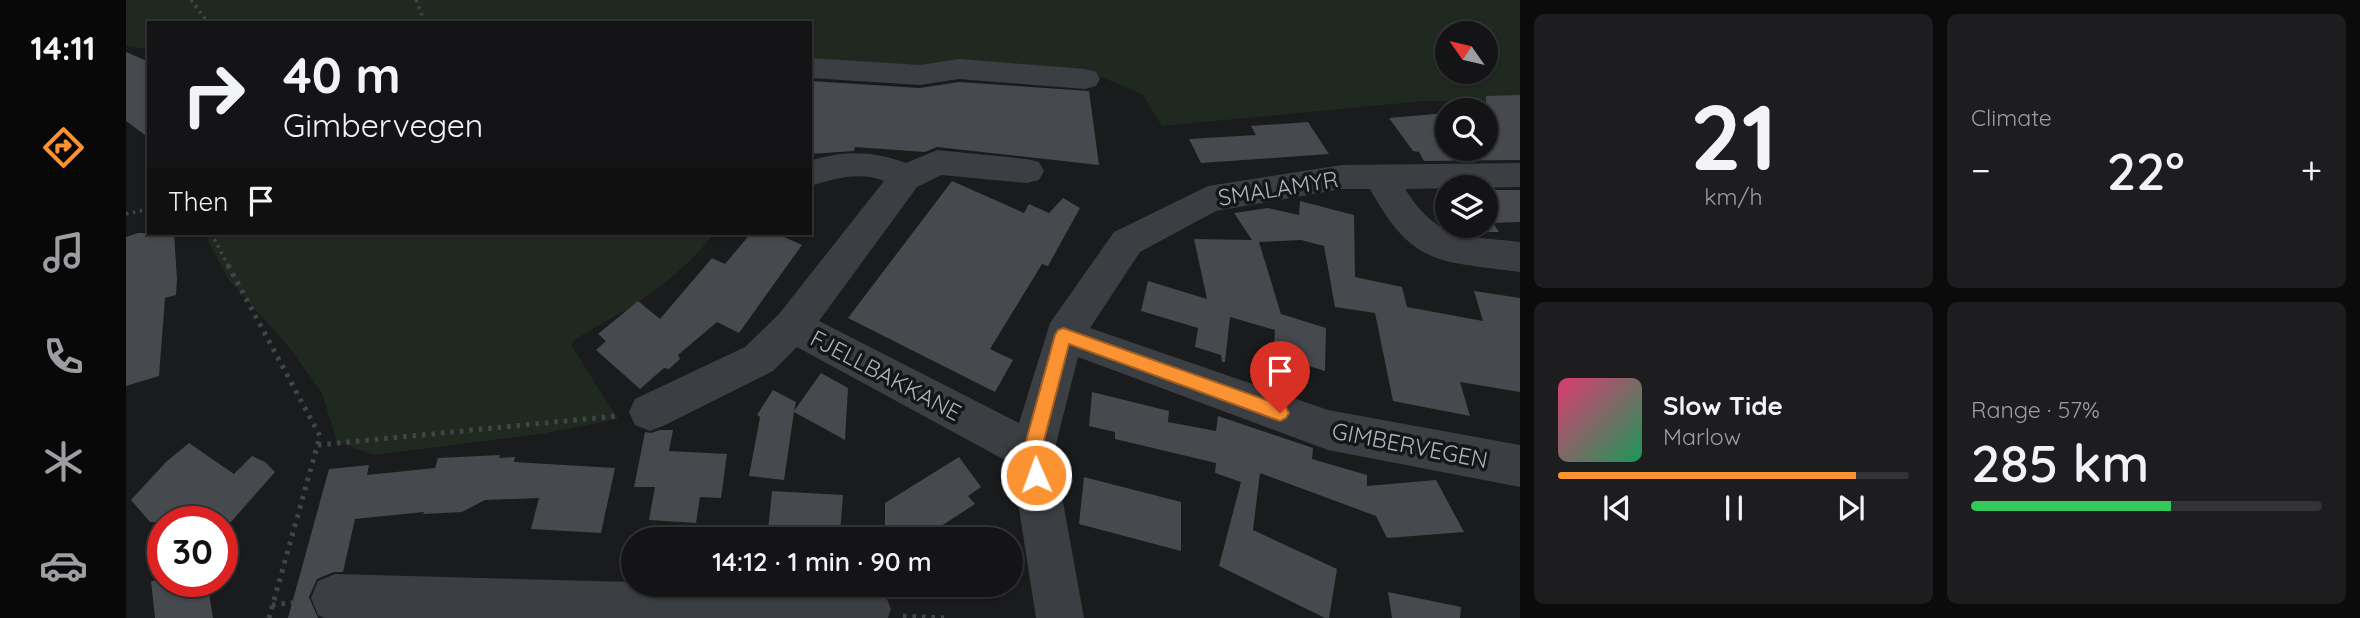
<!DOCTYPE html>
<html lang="en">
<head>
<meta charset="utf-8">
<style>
  body { margin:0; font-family:Quicksand,sans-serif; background:#1d1d1f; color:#f1f3f6; height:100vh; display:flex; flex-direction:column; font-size:26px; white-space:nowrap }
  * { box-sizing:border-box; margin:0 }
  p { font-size:23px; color:#9d9ea1 }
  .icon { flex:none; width:38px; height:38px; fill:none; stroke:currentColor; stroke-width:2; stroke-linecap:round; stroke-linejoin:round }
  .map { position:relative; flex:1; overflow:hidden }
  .sheet { display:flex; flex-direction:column; gap:14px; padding:14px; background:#0b0b0c; width:840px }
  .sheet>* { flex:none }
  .top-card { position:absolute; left:21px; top:21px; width:665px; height:214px; border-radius:0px; box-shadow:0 2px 5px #0004,0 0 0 2px #333335; background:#141416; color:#f1f3f6; overflow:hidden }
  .needle { width:46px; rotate:304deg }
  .fabs { position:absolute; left:1309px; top:21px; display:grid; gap:14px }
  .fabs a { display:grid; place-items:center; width:63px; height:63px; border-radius:50%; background:#141416; box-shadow:0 2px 5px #0004,0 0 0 2px #333335; font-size:35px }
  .speed { position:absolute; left:21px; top:506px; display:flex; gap:14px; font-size:35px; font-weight:700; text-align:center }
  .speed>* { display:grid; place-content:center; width:91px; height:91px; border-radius:50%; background:#141416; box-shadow:0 2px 5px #0004,0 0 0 2px #333335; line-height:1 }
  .speed .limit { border:10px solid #d22; background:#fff; color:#111 }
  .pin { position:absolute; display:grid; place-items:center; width:60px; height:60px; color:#fff; margin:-72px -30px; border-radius:50% 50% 50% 0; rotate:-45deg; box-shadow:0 0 7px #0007 }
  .pin .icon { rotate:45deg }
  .me { position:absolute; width:77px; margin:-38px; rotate:358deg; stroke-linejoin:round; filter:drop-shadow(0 0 5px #0008) }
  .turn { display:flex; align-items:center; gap:24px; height:147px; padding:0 21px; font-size:32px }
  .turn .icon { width:91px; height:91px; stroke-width:2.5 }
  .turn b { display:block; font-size:49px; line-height:60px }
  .then { display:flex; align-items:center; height:66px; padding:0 21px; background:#0003; gap:14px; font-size:26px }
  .big { font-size:52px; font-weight:600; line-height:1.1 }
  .sheet .widget { flex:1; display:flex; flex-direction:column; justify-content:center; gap:10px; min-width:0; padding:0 24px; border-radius:10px; background:#1d1d1f }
  .sheet .dial { align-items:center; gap:0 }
  .dial b { font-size:91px; line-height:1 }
  .song { display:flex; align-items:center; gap:21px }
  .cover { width:84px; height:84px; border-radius:10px; background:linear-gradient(135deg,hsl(340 70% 55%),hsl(150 70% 35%)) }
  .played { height:7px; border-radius:4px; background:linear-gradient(90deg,#fc9333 85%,#333335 85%) }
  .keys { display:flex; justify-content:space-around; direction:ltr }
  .heat { display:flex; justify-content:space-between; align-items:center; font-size:38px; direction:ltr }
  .charge { height:10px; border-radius:5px; background:linear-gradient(90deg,#34c759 57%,#333335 0) }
  .sheet .tiles { flex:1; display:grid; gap:14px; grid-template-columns:repeat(2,1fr) }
  .trip { position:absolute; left:495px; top:527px; width:402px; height:70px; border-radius:35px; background:#141416; box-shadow:0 2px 5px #0004,0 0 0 2px #333335; font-weight:600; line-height:70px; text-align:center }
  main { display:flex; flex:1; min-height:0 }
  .dock { display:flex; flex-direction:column; width:126px; justify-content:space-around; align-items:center; background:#080809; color:#9d9ea1 }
  .dock .icon { width:49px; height:49px }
  .dock .selected { color:#fc9333 }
  .dock b { font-size:32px; color:#f1f3f6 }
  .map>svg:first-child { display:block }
  .green { fill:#202920; fill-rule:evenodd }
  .building { fill:#46494d }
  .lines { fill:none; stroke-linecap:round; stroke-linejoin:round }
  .path-far1 { stroke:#414549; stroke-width:3.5; stroke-dasharray:2.5 4.5; stroke-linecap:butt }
  .path { stroke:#414549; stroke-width:5; stroke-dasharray:3.5 6; stroke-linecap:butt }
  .minor { fill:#3b3e42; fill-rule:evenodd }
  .route { fill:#fc9333; stroke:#a46021; stroke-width:2 }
  .labels { text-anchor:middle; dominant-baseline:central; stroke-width:7; stroke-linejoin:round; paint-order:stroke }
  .street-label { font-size:23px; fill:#acb5bd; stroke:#151618 }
</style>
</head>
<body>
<main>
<nav class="dock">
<b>14:11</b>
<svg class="icon selected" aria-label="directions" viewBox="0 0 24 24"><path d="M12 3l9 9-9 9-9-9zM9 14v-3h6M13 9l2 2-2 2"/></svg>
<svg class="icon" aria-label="music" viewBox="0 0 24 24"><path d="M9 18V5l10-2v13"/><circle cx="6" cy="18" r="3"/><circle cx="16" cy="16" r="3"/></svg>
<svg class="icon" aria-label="phone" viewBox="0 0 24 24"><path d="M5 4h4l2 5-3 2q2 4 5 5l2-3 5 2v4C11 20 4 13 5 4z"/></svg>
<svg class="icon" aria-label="climate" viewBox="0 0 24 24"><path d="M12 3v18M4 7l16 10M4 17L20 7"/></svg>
<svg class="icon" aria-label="car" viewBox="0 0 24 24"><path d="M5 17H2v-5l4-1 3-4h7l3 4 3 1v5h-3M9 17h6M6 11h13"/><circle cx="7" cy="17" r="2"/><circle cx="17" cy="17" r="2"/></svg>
</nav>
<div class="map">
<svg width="1394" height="618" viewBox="0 0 1394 618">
  <rect width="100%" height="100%" fill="#1a1b1d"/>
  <g class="green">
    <path d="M0,0H1394V103L1298,101L1036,126L1016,94L973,76L684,63V23H23V49L0,46ZM1321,33H1360V72H1321Z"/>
    <path d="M84,233H588C554,279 500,311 451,338L445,345L492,419L414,434L248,455L211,442L196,393L163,347L103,280L82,241Z"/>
  </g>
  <g class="building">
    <path d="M0,52L23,62V138L0,121Z"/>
    <path d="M684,81L794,88L833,82L963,91L973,165L811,147L799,152L729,147L728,151L684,154Z"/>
    <path d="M1394,95V160L1298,161L1293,152L1287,151L1263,118L1321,113V149H1360V96Z"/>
    <path d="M1182,122L1203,154L1075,163L1063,139L1130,135L1125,126Z"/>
    <path d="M826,181L898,213L903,204L923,213L937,198L954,208L922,266L916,264L864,349L887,360L869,392L722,318Z"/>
    <path d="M1360,190H1394V222L1367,223L1373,232H1342L1338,226H1360Z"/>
    <path d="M1174,201L1228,215L1229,277L1276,287L1281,307L1357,321L1348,291L1394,298V392L1334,382L1344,416L1267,401L1249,313L1209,307L1198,246L1175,240L1133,242L1155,314L1200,328L1199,371L1183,366L1182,384L1146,373L1149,330L1104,317L1099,362H1096L1095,355L1069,347L1072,328L1015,311L1022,281L1081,299L1068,239L1126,240L1108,213L1142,208L1173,215Z"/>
    <path d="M12,233H48L51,279L50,295L39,298L33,376L0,386V237Z"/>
    <path d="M625,233H649L676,245L613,333L591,322L552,355L554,359L543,369L538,368L514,389L470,350L480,341L472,334L512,301L534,319L586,258L599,264Z"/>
    <path d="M695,373L722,388L719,440L668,412L658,480L623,476L634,417L631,415L647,390L670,402L668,411Z"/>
    <path d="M966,392L1043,411L1042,422L1090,431L1092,416L1187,448L1186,459L1241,475V486L1310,480L1338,532L1261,538L1250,516L1134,473L1127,530L1211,569L1203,618H1199L1093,566L1115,482L1089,473L1090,463L989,439V432L963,426Z"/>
    <path d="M534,430H547L543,451L601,454L595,498L574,497L570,523L523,520L529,487H508L519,432L525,433Z"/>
    <path d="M63,443L108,474L126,456L139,462L149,472L105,522H24L5,500L40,462Z"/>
    <path d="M374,455L373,458L389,457L388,462L489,468L475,533L405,529L413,498L359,500L336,512L297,514L298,512L229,519L217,572H208L191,579L183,597L192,618H162L203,469L243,465L241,475L309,468L312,458Z"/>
    <path d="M833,457L855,487L842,496L849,504L809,530V539H759V503Z"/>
    <path d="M958,477L1055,502V551L953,524Z"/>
    <path d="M646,491L717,495L714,534H703V539H647L648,531H642Z"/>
    <path d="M25,581H81L87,618H29Z"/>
    <path d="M1262,592L1335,607L1334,618H1266Z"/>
  </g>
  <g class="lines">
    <g class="path-far1">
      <path d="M65,0L82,23"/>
      <path d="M290,0L299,23"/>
      <path d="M0,214L23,209"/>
      <path d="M85,233L103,267"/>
    </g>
    <g class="path">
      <path d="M102,265L194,436L143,618"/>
      <path d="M192,445L491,416"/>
      <path d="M146,605L173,602"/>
      <path d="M777,616L818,618"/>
    </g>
    <g class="minor">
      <path d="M684,58L794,65L833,59L959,69L970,72L974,79L970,86L959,89L833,79L794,85L684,78Z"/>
      <path d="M811,150L901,159L913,162L918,171L913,180L901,183L815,175L791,187L693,321L893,423L924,323L988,232L1082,186L1216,165L1394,163V187L1279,189C1313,242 1338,235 1394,242V272C1313,261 1287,267 1244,189H1216L1090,211L1014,252L964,328L1202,410L1394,445V487L1202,450L952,357L928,452L958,618H910L886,464L671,347L647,371L539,425L524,431L509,425L503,412L509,399L619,347L653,314L758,181C733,171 708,179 684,186V161C718,150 747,151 780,163Z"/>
      <path d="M209,574L508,582V584L741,585L758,592L765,609L762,618H199L192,615L185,598L192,581Z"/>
    </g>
  </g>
  <path class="route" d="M937,328L1160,407L1163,413L1160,418L1154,421L943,344L915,452L919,475L916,482L910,484L903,482L897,452L929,335L932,330Z"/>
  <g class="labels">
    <g class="street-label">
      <text transform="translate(1152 188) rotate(-9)">SMALAMYR</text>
      <text transform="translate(760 375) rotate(28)">FJELLBAKKANE</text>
      <text transform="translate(1284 445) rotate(11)">GIMBERVEGEN</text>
    </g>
  </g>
</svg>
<div class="fabs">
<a><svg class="needle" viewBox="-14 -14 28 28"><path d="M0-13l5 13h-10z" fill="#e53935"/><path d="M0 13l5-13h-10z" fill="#9d9ea1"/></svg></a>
<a><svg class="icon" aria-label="search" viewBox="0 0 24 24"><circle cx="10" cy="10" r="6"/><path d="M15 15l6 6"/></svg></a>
<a><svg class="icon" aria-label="layers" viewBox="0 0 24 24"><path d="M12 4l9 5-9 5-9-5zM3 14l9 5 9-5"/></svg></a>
</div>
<div class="speed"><div class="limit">30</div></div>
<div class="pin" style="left:1154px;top:413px;background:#d93025"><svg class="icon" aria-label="arrive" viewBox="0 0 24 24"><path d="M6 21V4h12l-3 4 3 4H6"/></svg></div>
<svg class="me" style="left:910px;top:475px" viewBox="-20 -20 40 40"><circle r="17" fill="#fc9333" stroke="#fff" stroke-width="3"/><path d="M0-11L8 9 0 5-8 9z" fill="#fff"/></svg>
<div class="trip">14:12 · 1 min · 90 m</div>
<div class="top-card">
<div class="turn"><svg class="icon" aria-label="right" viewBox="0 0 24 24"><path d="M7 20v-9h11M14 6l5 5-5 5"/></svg><div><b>40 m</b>Gimbervegen</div></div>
<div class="then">Then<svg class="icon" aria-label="arrive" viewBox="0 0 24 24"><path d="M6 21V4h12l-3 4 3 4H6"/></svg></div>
</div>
</div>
<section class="sheet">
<div class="tiles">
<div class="widget dial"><b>21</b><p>km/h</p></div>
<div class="widget"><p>Climate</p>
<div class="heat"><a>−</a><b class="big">22°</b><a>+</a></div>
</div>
<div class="widget">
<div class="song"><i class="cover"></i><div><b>Slow Tide</b><p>Marlow</p></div></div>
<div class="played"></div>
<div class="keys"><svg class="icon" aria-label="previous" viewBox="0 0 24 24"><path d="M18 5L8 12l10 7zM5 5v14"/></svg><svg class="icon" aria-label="pause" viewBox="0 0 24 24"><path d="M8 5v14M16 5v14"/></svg><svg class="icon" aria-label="next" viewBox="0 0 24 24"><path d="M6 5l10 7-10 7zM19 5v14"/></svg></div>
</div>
<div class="widget"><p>Range · 57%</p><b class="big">285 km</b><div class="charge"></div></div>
</div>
</section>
</main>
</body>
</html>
